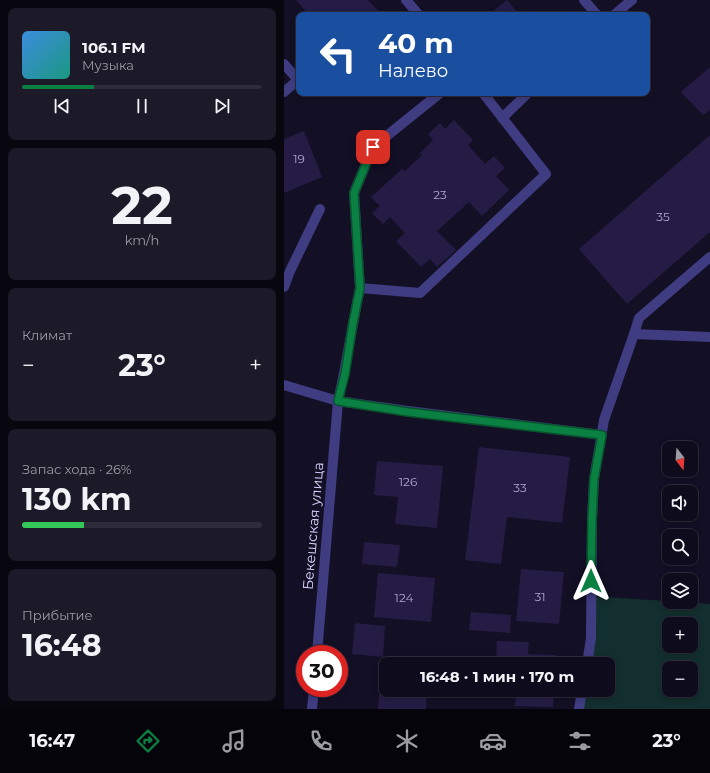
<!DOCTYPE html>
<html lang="ru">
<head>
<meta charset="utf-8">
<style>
  body { margin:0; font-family:Montserrat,sans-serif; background:#1c1929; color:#f1f3f6; height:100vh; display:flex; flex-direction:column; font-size:15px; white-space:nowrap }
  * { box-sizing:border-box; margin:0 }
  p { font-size:13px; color:#9b9ba3 }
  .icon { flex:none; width:22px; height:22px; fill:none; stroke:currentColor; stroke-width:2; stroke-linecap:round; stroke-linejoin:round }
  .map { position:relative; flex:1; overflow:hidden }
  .drawer { display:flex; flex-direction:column; gap:8px; padding:8px; background:#08060f; width:284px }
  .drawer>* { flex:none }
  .top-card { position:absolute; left:12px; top:12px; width:354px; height:84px; border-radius:8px; box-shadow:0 2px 6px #0003,0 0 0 1px #2e2b3b; background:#1a4fa0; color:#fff; overflow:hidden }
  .needle { width:26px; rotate:163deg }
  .controls { position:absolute; left:378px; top:441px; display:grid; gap:8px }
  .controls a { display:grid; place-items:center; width:36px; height:36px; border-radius:8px; background:#0e0b1c; box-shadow:0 2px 6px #0003,0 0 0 1px #2e2b3b; font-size:20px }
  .speed { position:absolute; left:12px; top:645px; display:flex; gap:8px; font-size:20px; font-weight:700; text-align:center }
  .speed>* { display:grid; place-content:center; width:52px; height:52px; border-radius:50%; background:#0e0b1c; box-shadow:0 2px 6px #0003,0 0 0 1px #2e2b3b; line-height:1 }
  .speed .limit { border:6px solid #d22; background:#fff; color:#111 }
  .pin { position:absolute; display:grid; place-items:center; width:34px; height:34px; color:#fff; margin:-17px; border-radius:8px; box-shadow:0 2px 6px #0006 }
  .me { position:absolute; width:44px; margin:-22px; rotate:0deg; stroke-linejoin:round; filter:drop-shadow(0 0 3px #0008) }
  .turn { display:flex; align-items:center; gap:14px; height:84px; padding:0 16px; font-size:18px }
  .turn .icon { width:52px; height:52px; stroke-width:2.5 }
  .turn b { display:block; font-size:28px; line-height:34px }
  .big { font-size:30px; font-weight:700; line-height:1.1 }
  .drawer .tile { flex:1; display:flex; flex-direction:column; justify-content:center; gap:6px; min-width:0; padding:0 14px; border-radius:8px; background:#1c1929 }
  .drawer .dial { align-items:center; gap:0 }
  .dial b { font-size:52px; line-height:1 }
  .song { display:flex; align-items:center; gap:12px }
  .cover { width:48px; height:48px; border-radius:6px; background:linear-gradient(135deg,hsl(210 70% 55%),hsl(170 70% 35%)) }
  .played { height:4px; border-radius:2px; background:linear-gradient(90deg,#0b8043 30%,#2e2b3b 30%) }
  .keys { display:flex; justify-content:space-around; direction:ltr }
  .heat { display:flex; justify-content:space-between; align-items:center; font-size:22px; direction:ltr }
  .charge { height:6px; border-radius:3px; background:linear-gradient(90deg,#34c759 26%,#2e2b3b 0) }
  .trip { position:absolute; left:95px; top:657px; width:236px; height:40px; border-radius:8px; background:#0e0b1c; box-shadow:0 2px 6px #0003,0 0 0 1px #2e2b3b; font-weight:700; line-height:40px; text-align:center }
  .dock { display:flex; height:64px; justify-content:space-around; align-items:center; background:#06040b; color:#9b9ba3 }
  .dock .icon { width:28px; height:28px }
  .dock .on { color:#0b8043 }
  .dock b { font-size:18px; color:#f1f3f6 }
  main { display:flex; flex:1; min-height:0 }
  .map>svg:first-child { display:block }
  .green { fill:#132e2e; fill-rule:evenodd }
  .building { fill:#251c45 }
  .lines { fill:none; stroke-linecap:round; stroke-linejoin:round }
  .minor { stroke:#3f3c82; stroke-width:10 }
  .route-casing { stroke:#07532c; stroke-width:10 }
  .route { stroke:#0b8043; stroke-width:7 }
  .labels { text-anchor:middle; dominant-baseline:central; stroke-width:4; stroke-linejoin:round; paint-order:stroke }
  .number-label { font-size:12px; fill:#aca6d0 }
  .street-label { font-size:14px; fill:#d9d4fe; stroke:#130f25 }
</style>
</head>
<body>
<main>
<section class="drawer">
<div class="tile">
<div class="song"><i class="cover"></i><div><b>106.1 FM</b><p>Музыка</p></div></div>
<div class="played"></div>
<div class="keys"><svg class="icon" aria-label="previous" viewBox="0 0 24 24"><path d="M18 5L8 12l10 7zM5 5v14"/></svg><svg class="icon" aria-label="pause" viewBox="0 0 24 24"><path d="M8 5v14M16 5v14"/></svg><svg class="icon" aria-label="next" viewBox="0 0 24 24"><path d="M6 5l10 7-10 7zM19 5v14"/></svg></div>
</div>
<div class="tile dial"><b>22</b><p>km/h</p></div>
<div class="tile"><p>Климат</p>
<div class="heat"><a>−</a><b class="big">23°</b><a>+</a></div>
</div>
<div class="tile"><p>Запас хода · 26%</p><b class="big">130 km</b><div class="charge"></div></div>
<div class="tile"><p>Прибытие</p><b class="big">16:48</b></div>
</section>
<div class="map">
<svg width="426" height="709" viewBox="0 0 426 709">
  <rect width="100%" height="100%" fill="#130f25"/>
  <path class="green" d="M307,596L426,604V709H297L298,690H324V664H301ZM385,624H407V646H385ZM385,668H407V690H385Z"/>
  <g class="building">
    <path d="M12,0H84L98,15H25Z"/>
    <path d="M223,0L236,15H209L207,13Z"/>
    <path d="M426,67V110L419,115L397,92Z"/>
    <path d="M170,120L189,140L184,145L201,164L210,156L221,168L212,176L225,190L198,216L185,202L153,231L172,250L153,267L146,259L137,267L112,241L121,233L106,217L99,224L88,213L96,206L87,197L118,169L121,171L138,155L136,153L149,140L144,134L156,123L161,129Z"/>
    <path d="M20,131L38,177L0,193V139Z"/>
    <path d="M426,135V232L343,304L295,249Z"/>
    <path d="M195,447L286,457L278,523L223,517L217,564L181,560Z"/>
    <path d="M93,461L159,466L153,528L111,524L114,497L90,495Z"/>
    <path d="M80,542L116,545L113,567L78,564Z"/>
    <path d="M237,569L280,572L275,624L232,621Z"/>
    <path d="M94,573L151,578L147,622L90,617Z"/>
    <path d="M187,612L227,615L226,633L185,630Z"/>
    <path d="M71,623L101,626L99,657L68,654Z"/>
    <path d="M213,641L245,642L244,654L272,655L271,664H212Z"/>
    <path d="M97,672L102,673V690H143L142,709H94Z"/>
    <path d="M232,690H270L269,707L231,706Z"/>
  </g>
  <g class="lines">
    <g class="minor">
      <path d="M122,0L135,15"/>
      <path d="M300,0L313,15"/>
      <path d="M330,15L348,0"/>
      <path d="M0,64L14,80L0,92"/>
      <path d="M218,118L244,93"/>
      <path d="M0,287L6,271L36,209"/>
      <path d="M76,288L70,193L89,147L156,93"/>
      <path d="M350,334L355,318L426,257"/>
      <path d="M0,385L54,401L124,411L318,435"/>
      <path d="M33,654L54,401C63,363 68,325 76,288L136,293L262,174L199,93"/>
      <path d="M303,664L307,638L308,520L310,479L320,420L350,334L426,337"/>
      <path d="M28,709L30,688"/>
      <path d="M295,709L298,690"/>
    </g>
  </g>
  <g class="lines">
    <defs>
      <path id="route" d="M89,147L70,193L76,288L69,323L61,374L54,401L124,412L318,435L310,479L308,520L307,581"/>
    </defs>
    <use href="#route" class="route-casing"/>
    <use href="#route" class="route"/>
  </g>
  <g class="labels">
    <g class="number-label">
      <text x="15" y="158">19</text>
      <text x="156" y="194">23</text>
      <text x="379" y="216">35</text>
      <text x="124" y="481">126</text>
      <text x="236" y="487">33</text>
      <text x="256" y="596">31</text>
      <text x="120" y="597">124</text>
    </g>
    <g class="street-label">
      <text transform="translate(29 526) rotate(-85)">Бекешская улица</text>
    </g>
  </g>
</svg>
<div class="controls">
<a><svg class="needle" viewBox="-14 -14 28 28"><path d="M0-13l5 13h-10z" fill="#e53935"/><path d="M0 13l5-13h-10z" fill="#9b9ba3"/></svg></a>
<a><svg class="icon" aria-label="sound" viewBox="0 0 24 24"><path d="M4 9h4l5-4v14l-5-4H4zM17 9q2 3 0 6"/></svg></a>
<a><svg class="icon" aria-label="search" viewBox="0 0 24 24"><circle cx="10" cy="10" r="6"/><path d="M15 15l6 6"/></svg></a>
<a><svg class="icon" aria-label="layers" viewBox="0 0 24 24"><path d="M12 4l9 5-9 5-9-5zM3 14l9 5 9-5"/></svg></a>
<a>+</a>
<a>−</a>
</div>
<div class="speed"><div class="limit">30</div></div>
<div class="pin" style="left:89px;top:147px;background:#d93025"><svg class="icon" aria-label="arrive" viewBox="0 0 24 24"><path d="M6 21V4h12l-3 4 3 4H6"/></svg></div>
<svg class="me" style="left:307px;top:581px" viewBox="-20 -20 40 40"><path d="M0-17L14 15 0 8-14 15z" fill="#0b8043" stroke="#fff" stroke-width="4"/></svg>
<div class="trip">16:48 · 1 мин · 170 m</div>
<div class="top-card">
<div class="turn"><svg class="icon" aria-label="left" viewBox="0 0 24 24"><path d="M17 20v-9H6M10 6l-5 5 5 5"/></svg><div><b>40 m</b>Налево</div></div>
</div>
</div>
</main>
<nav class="dock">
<b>16:47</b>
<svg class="icon on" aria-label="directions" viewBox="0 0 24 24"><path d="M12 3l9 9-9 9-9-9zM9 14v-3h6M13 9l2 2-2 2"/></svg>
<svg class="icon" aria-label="music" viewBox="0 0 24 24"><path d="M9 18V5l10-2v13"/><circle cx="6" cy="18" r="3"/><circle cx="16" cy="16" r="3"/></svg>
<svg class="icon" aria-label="phone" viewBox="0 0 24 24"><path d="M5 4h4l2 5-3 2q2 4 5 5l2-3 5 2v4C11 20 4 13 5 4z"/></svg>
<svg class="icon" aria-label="climate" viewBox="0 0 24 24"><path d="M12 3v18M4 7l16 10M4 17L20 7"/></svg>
<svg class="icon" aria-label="car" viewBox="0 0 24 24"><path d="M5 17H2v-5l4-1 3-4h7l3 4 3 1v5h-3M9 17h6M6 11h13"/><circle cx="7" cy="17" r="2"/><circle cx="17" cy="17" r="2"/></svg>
<svg class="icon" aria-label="filters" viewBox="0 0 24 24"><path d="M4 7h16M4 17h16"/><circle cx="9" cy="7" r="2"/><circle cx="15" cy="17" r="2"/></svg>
<b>23°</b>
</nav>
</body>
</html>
